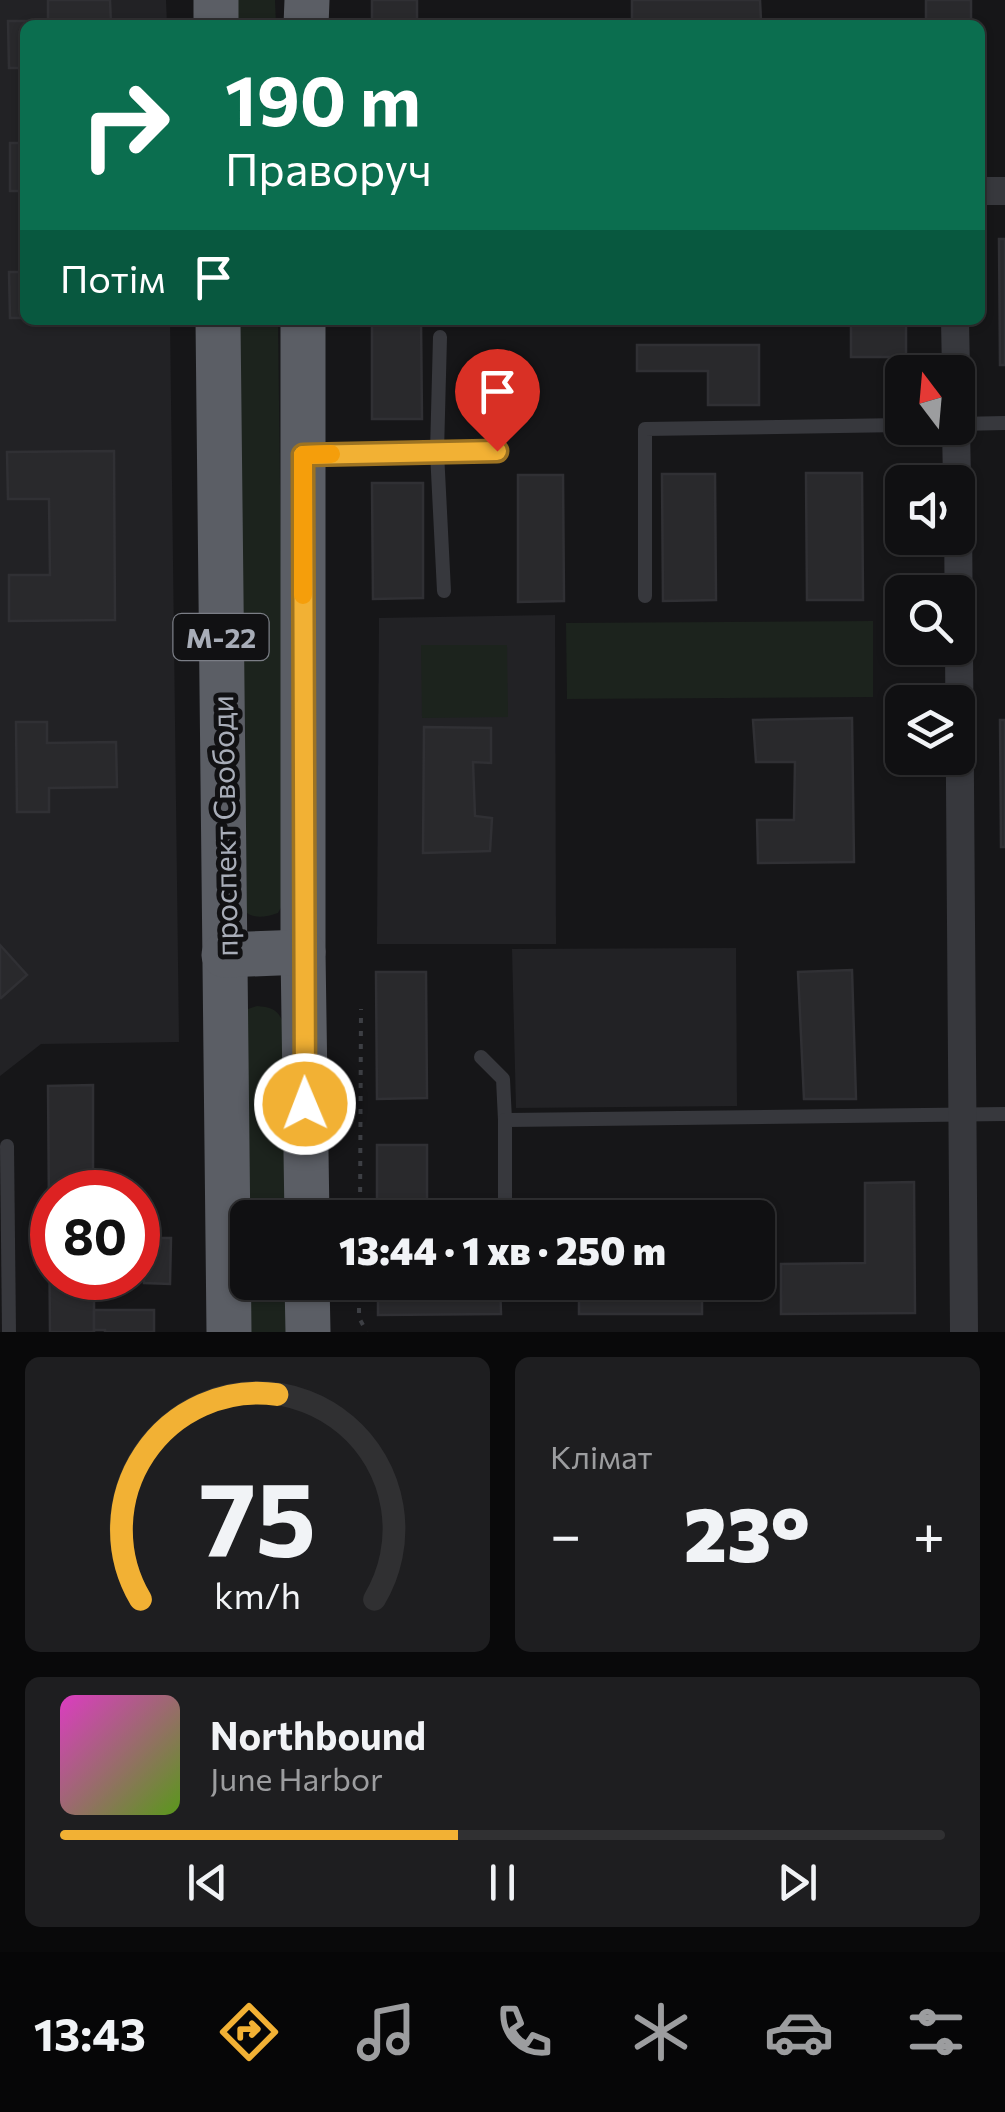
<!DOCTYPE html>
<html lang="uk">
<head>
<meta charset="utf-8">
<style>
  body { margin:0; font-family:Commissioner,sans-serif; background:#1e1e20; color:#f1f3f6; height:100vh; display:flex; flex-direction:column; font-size:38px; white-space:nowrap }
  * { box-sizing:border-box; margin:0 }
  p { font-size:32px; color:#9c9d9f }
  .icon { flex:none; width:55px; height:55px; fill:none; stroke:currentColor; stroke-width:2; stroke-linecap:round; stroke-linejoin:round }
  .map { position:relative; height:1332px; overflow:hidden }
  .details { display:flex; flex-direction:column; gap:25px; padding:25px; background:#09090a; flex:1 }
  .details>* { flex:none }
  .guide { position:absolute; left:20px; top:20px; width:965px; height:305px; border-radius:15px; box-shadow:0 2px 8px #0004,0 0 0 2px #303032; background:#0b6e4f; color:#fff; overflow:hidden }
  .needle { width:65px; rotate:344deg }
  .controls { position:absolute; left:885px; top:355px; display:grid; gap:20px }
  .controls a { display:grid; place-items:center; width:90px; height:90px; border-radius:15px; background:#101012; box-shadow:0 2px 8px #0004,0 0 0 2px #303032; font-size:50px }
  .speed { position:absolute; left:30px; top:1170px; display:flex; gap:20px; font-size:50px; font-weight:700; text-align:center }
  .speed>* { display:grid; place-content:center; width:130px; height:130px; border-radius:50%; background:#101012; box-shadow:0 2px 8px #0004,0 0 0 2px #303032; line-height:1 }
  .speed .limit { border:15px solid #d22; background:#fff; color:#111 }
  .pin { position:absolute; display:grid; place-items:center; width:85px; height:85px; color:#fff; margin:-102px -42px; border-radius:50% 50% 50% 0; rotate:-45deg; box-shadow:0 0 10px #0007 }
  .pin .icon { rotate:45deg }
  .me { position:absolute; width:110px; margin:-55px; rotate:359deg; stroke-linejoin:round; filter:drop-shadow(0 0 8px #0008) }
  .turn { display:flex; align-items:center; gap:35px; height:210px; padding:0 40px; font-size:45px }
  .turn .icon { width:130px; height:130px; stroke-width:2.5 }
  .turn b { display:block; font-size:70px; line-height:85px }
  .then { display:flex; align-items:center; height:95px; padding:0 40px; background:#0003; gap:20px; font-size:38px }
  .big { font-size:75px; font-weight:800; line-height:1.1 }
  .details .widget { flex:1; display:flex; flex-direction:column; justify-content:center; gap:15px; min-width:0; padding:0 35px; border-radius:15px; background:#1e1e20 }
  .details .dial { align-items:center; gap:0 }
  .dial svg { height:260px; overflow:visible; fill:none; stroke:#303032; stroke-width:7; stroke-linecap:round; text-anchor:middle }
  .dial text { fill:#f1f3f6; stroke:none }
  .song { display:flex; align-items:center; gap:30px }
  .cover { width:120px; height:120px; border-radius:15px; background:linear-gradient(135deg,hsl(310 70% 55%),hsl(90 70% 35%)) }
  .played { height:10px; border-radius:5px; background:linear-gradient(90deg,#f2b134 45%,#303032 45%) }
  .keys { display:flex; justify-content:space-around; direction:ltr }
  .heat { display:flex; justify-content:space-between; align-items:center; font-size:55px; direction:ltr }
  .details .tiles { flex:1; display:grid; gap:25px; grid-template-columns:1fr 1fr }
  .widget:last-child { grid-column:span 2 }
  .trip { position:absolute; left:230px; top:1200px; width:545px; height:100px; border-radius:15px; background:#101012; box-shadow:0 2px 8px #0004,0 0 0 2px #303032; font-weight:800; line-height:100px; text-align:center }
  .tab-bar { display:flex; height:160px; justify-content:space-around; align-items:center; background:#060607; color:#9c9d9f }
  .tab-bar .icon { width:70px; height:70px }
  .tab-bar .active { color:#f2b134 }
  .tab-bar b { font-size:45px; color:#f1f3f6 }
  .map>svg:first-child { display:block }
  .built { fill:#222225 }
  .green { fill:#1c231d }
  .building { fill:#29292c; stroke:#303034; stroke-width:2.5 }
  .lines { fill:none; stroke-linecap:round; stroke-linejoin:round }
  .path { stroke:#3d3f44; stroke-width:4; stroke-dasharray:5 8; stroke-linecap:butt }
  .service { stroke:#37383d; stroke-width:14 }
  .minor { stroke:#37383d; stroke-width:28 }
  .trunk { stroke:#5b5e65; stroke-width:45 }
  .route-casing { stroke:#9d7322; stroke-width:25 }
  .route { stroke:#f2b134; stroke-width:18 }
  .slow { stroke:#f59e0b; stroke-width:18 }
  .labels { text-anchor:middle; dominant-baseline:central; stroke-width:10; stroke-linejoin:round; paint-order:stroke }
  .shield { fill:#111113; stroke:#7b7e86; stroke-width:2.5 }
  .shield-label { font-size:28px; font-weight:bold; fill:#a8adb8 }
  .street-label { font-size:30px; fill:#a8adb8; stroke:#111113 }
</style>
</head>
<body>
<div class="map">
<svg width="1005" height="1332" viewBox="0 0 1005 1332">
  <rect width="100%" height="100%" fill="#161618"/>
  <g class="built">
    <path d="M0,0H166L167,25H25V320H170L179,1042L41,1044L0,1076Z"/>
    <path d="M555,615L556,944H377L379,618Z"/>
    <path d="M736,948L737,1106L516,1108L512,949Z"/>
  </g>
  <g class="green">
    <path d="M230,0H275L276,25H230Z"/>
    <path d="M233,320H278L285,900L278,913C265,917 254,920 243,910Z"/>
    <path d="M873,621V697L567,699L566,623Z"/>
    <path d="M421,645H507L508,717L422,718Z"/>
    <path d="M257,1006C271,1007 279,1010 283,1023L288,1217L248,1218V1282L289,1283L290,1332H240L248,1009Z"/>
  </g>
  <g class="building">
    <path d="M48,0H110L111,25H25V68H9L8,21H48Z"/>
    <rect x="372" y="0" width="45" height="25"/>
    <path d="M632,0H760L761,21L632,22Z"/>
    <rect x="926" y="0" width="45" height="25"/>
    <rect x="10" y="143" width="15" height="48"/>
    <path d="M999,239H1005V365H1000Z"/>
    <path d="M9,272H25V318H10Z"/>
    <path d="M372,320H421L422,419H372Z"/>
    <rect x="851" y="320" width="55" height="37"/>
    <path d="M637,345H759V405H708V371H637Z"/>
    <path d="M114,451L115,620L9,621V575H50L49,499H8L7,452Z"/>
    <path d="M806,473H862L863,600H807Z"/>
    <path d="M662,474H715L716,600L663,601Z"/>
    <path d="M518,475H563L564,601L518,602Z"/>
    <path d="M372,483H423V598L373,599Z"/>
    <path d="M852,718L854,862L758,863L757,820H794L795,762H756L753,720Z"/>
    <path d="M1000,720H1005V847H1001Z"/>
    <path d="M16,722H47V743L116,742L117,787L49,788V812H17Z"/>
    <path d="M424,727L491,728V763L473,762L475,816L492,818L490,851L423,853Z"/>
    <path d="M0,945L27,975L1,998L0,997Z"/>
    <path d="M852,970L856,1099H804L798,972Z"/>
    <path d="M376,972H426L427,1098L377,1099Z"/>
    <path d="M93,1085V1192H52V1278H94V1332H50L48,1086Z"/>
    <rect x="377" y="1145" width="50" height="73"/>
    <path d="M914,1182L915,1313L781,1314V1264L865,1263V1183Z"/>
    <path d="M145,1238H171L170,1284L144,1283Z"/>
    <path d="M378,1282H500L501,1314L378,1315Z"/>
    <rect x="579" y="1282" width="123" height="32"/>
    <path d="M94,1310H154V1332H105V1330H94Z"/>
  </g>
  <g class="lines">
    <g class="path">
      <path d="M360,1218L361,1009"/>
      <path d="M359,1282V1318L367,1332"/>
    </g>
    <g class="service">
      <path d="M440,337L437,452L444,591"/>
      <path d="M958,424L1005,423"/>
      <path d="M309,455L497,451"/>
      <path d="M645,596V429L902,425"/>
      <path d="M481,1057L503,1079L505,1120"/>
      <path d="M7,1146L9,1332"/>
      <path d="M505,1218V1120L1005,1114"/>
    </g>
    <g class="minor">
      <path d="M980,191H1005"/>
      <path d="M955,320L956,372"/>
      <path d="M956,428L957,482"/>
      <path d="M958,512L964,1332"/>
    </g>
    <g class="trunk">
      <path d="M216,0V25"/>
      <path d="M306,25L307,0"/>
      <path d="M218,320L229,1332"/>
      <path d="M303,320V952L307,1218"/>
      <path d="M224,955L303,952"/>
      <path d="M307,1282L308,1332"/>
    </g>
  </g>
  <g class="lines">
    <defs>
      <path id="route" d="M305,1104L303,455L497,451"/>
    </defs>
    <use href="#route" class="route-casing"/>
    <use href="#route" class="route"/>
    <path class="slow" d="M303,595V455L331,454"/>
  </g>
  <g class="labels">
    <rect class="shield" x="173.5" y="614" width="95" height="46" rx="8"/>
    <g class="shield-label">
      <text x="221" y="637">М-22</text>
    </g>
    <g class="street-label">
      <text transform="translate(223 826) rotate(-91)">проспект Свободи</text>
    </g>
  </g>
</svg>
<div class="controls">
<a><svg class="needle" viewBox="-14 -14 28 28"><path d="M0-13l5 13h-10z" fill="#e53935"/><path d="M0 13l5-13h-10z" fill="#9c9d9f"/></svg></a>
<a><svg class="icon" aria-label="sound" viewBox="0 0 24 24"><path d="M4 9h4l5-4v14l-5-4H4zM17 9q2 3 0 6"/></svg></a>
<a><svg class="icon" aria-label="search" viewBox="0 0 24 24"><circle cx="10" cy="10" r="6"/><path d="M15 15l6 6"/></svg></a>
<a><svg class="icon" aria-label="layers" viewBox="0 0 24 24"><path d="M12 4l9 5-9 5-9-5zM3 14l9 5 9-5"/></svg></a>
</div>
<div class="speed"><div class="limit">80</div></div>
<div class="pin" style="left:497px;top:451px;background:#d93025"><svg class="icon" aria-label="arrive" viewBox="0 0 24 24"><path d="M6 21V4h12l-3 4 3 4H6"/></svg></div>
<svg class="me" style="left:305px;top:1104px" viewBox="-20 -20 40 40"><circle r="17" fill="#f2b134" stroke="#fff" stroke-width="3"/><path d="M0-11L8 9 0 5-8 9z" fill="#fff"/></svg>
<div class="trip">13:44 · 1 хв · 250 m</div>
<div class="guide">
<div class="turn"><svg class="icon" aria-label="right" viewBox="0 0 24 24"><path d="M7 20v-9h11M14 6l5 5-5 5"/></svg><div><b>190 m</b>Праворуч</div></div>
<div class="then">Потім<svg class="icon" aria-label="arrive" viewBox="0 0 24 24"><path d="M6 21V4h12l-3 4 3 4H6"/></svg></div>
</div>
</div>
<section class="details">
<div class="tiles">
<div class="widget dial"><svg viewBox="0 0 100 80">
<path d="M14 69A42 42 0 1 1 86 69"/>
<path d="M14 69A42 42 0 0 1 56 6" stroke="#f2b134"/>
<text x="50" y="56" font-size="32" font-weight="700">75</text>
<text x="50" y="72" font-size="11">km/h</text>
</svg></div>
<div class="widget"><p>Клімат</p>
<div class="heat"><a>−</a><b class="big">23°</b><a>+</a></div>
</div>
<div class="widget">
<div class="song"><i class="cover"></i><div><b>Northbound</b><p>June Harbor</p></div></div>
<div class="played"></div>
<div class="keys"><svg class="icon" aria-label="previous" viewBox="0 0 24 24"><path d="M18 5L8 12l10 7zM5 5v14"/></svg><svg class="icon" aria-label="pause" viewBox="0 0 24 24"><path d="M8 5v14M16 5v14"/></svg><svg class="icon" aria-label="next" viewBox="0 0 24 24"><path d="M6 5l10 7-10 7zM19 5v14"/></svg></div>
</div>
</div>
</section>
<nav class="tab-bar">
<b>13:43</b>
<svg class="icon active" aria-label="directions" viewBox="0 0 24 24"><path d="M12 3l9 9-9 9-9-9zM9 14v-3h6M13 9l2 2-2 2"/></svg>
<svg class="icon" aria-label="music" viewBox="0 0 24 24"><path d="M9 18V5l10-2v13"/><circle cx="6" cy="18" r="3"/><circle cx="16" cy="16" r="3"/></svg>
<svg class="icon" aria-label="phone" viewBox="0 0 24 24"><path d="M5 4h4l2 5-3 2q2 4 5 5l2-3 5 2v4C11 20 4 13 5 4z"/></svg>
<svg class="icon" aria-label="climate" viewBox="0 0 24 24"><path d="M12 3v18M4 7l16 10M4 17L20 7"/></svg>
<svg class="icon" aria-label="car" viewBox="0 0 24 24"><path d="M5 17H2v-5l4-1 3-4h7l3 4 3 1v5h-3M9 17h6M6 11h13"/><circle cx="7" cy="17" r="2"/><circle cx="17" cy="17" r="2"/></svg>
<svg class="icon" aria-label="filters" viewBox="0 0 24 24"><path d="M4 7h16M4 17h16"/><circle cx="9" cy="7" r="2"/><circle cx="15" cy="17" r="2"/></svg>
</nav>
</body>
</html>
